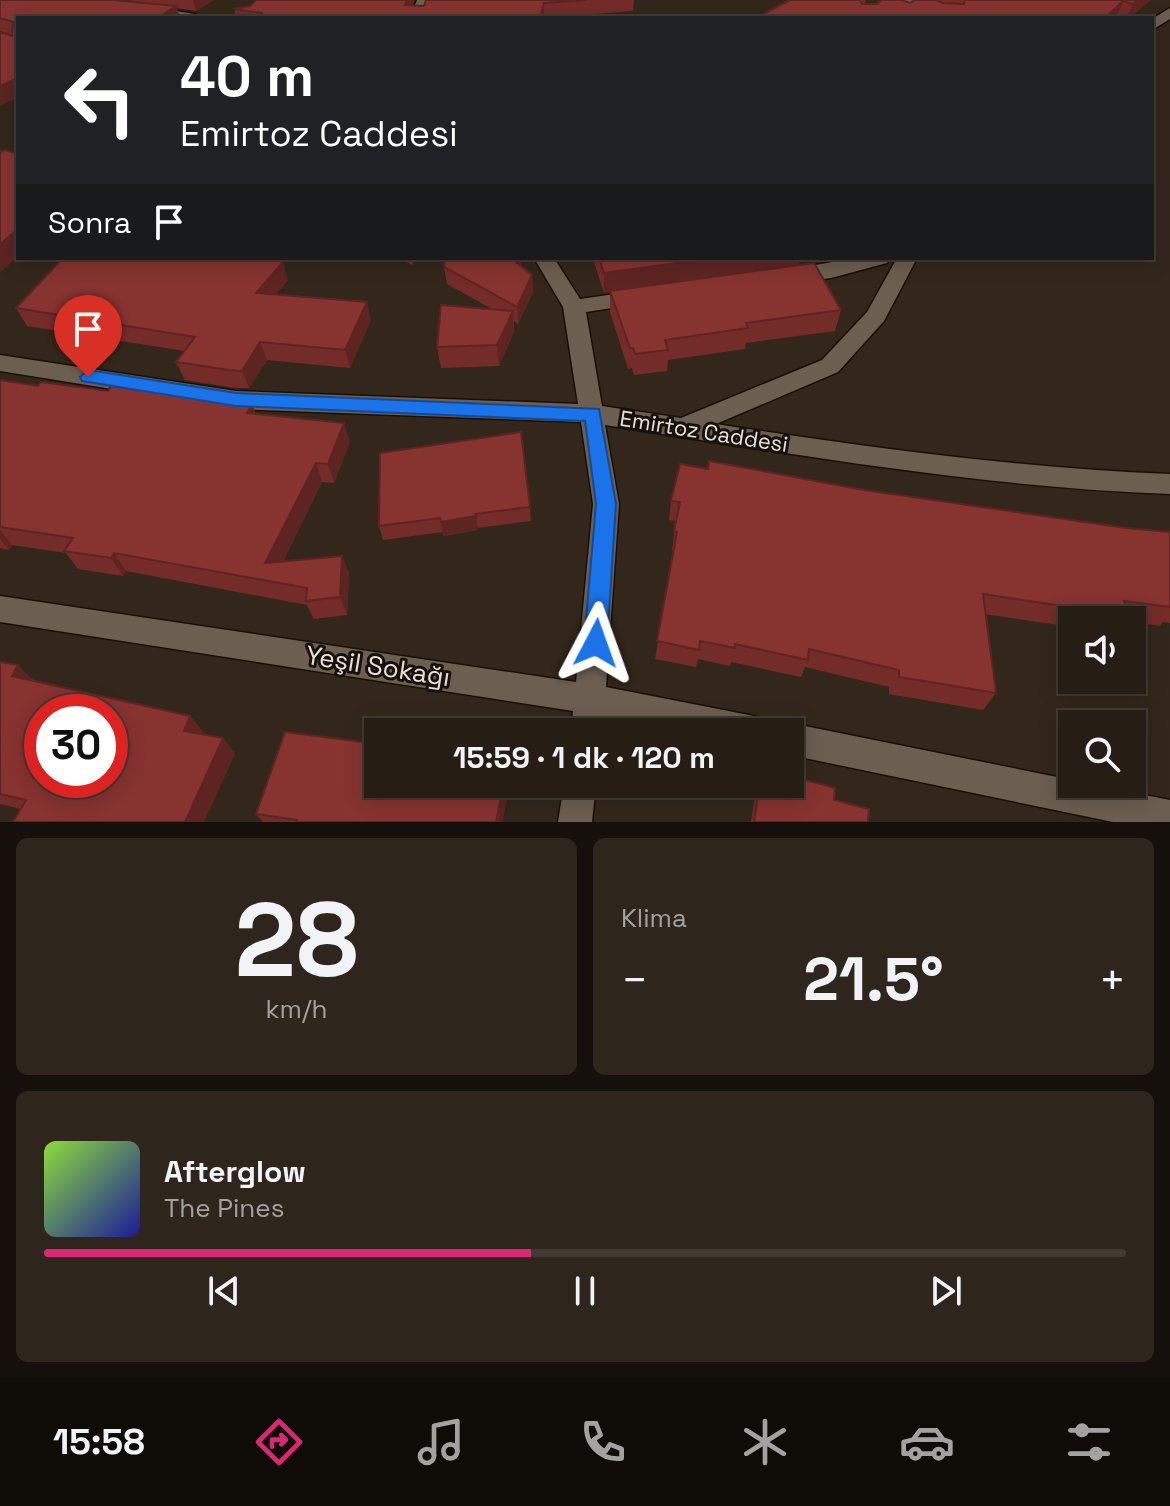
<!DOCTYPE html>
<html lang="tr">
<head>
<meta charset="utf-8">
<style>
  body { margin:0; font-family:"Space Grotesk",sans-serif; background:#2e261d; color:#f1f3f6; height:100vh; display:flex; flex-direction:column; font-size:30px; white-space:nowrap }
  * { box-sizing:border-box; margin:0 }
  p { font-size:26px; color:#a4a2a0 }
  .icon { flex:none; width:44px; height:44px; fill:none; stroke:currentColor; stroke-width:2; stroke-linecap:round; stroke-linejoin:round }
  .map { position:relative; height:822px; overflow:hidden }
  .panel { display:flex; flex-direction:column; gap:16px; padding:16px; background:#15100b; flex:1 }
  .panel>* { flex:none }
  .top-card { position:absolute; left:16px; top:16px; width:1138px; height:244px; border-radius:0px; box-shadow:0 4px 20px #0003,0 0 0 2px #423b34; background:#202124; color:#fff; overflow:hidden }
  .controls { position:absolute; left:1058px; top:606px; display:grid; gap:16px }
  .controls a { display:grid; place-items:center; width:88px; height:88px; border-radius:0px; background:#261d14; box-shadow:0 4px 20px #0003,0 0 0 2px #423b34; font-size:40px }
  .speed { position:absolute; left:24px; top:694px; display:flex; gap:16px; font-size:40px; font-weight:700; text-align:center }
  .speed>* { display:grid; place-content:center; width:104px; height:104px; border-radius:50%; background:#261d14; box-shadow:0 4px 20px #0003,0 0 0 2px #423b34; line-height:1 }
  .speed .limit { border:12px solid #d22; background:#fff; color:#111 }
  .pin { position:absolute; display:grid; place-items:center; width:68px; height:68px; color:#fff; margin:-82px -34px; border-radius:50% 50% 50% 0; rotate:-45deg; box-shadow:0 0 8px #0007 }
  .pin .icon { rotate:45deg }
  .me { position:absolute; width:88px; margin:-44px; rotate:4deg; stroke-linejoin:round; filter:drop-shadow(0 0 6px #0008) }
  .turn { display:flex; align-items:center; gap:28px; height:168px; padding:0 32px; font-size:36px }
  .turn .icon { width:104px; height:104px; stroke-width:2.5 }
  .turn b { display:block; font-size:56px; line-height:68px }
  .then { display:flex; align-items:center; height:76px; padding:0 32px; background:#0003; gap:16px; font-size:30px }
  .big { font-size:60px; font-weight:700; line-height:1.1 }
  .panel .widget { flex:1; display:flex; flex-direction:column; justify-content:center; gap:12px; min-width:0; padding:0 28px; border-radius:12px; background:#2e261d }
  .panel .dial { align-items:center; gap:0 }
  .dial b { font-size:104px; line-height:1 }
  .song { display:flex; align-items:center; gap:24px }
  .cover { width:96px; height:96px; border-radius:12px; background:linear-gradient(135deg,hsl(90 70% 55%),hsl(240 70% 35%)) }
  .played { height:8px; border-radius:4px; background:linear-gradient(90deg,#db2777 45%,#423b34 45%) }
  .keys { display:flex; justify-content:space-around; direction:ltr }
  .heat { display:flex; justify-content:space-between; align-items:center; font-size:44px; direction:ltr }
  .panel .tiles { flex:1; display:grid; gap:16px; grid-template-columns:1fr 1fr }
  .widget:last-child { grid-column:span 2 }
  .trip { position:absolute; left:364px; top:718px; width:440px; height:80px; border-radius:0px; background:#261d14; box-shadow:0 4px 20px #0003,0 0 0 2px #423b34; font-weight:700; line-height:80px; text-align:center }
  .tab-bar { display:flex; height:128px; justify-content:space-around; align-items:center; background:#0f0c08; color:#a4a2a0 }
  .tab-bar .icon { width:56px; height:56px }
  .tab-bar .active { color:#db2777 }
  .tab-bar b { font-size:36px; color:#f1f3f6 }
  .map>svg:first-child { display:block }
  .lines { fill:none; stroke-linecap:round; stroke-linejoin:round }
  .minor-casing { stroke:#1b0f05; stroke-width:3 }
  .minor { fill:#6c5e51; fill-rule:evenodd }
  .wall { fill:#742c29 }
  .shaded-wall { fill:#5e2422 }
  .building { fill:#873330; stroke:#5e2422; stroke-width:2; fill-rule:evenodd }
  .route { fill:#1a73e8; stroke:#114b97; stroke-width:2 }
  .labels { text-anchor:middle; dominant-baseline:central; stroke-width:6; stroke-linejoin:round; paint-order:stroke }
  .street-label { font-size:22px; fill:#e8e0d8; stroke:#17110c }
  .near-street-label { font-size:26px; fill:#e8e0d8; stroke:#17110c }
</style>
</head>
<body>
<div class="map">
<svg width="1170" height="822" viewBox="0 0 1170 822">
  <rect width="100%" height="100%" fill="#33271b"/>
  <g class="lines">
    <defs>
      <g id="minor">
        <path d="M83,0H107L195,14L202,18C171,18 108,19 83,0Z"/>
        <path d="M417,0H431L424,18H410Z"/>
        <path d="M901,0H920L959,18H939Z"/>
        <path d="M1170,8V19L1152,30V19Z"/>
        <path d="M534,258H554L580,299L643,290L651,292L654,297L651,302L586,312L602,406L681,418L822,360L867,312L897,258H917L884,321L838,372L716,424C866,447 1018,468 1170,474V494C981,487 792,454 605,425L619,504L606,687L754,716L765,721L770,732H679L604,716L603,732H571L573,711L0,622V596L576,682L593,504L581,422L236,409L0,371V355L236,391L578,404L563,307Z"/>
        <path d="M855,258H890L887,263L831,278L787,284L777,277L787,270Z"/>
        <path d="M790,723L1072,780V784H1090L1170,800V822H1113L790,755V732H777L779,728Z"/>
        <path d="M564,784H596L592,822H558Z"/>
      </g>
    </defs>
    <use href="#minor" class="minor-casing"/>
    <use href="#minor" class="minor"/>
  </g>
  <g class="wall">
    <path d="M0,0L147,3L126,0H214L196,11L177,8L180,18H18V97L0,105V32L12,36L13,35L0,31Z"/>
    <path d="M256,0H414L413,5L424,6L426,0H634L633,11L544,18H236L234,9L250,6Z"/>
    <path d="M790,0H866L865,4L910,3L915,0H1151L1129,18H756Z"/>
    <path d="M399,258H415L412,265Z"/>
    <path d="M588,258H802H800L798,266L841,310L835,331L746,343L745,349L668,360L667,371L634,375L632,368L628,369L610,312V292L604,293L594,262Z"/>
    <path d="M444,267H521L532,275L533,292L518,324L514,321V332L499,366L441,368L437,347L492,309L447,284Z"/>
    <path d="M288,280L276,294L371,320L350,368L267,360L249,388H236L185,380L176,362L184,351L27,326L16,308Z"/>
    <path d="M0,380L38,386L108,391L153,392H226L230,401L256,414L350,442L334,483L322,482L283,561L342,556L349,574L347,615L314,619L307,605L126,571L123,576L78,569L66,553L12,545L9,550L0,548Z"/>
    <path d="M708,469L1126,528L1170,532V623L1163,622L1160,626L1132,622V620H1072V627L985,614L996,693L983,710L889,694V687L805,667L801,677L731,662L730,666L698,659L696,667L655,659L674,551L672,550L676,521L669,520L671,501Z"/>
    <path d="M530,507L531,521L477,528L478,530L443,536V532L383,540L379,526Z"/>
    <path d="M0,662L34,680L190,716L203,732L201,734L223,738L235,754L21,809L0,804Z"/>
    <path d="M795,777L834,800L868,822H751L754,801L759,788L788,795V791Z"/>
    <path d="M378,784H510L502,822H263L256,814Z"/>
  </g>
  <g class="shaded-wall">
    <path d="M193,0H214L196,11Z"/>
    <path d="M407,0H414L408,18L405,5Z"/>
    <path d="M1137,0H1151L1129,18H1126L1133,4Z"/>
    <path d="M1123,1L1116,18H1105Z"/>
    <path d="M544,3V18H540Z"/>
    <path d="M176,6L180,18H157Z"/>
    <path d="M15,79L18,86V97L0,105V86Z"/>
    <path d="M18,229V257L0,272V244Z"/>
    <path d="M511,258H521V270Z"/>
    <path d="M713,258H802H800L798,266L604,293V273Z"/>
    <path d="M283,262L288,280L262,311L256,293Z"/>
    <path d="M532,275L533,292L518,324L517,307Z"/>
    <path d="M367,302L371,320L350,368L345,350Z"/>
    <path d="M513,311L514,332L499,366L497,345Z"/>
    <path d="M260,342L267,360L249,388L242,371Z"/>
    <path d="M226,392L234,412L221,400Z"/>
    <path d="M252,404L260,424L247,413Z"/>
    <path d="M344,423L350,442L334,483L328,464Z"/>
    <path d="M316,463L322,482L274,581L265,563Z"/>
    <path d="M476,516L478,530L443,536L441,522Z"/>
    <path d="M0,530L12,545L9,550L0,539Z"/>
    <path d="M114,553L126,571L123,576L111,558Z"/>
    <path d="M342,556L349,574L347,615L340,597Z"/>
    <path d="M18,665L35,682L12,676Z"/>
    <path d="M190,716L203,732L196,746L184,731Z"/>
    <path d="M223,738L235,754L204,822H185Z"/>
    <path d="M504,784H510L502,822H496Z"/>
  </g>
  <g class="building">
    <path d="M0,0H112L176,6L157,18H18V80L15,79L0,86V32L12,36L13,22L0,18Z"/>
    <path d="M256,0H407L405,5L424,6L426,0H587L544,3L540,18H260L262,13L234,9L250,6Z"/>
    <path d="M790,0H860L862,4H877L881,0H902L910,3L915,0H936L943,3L964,4L965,0H1137L1133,4L1123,1L1105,18H756Z"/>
    <path d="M5,150L18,154V229L0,244V152Z"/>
    <path d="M63,258H267L283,262L256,293L367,302L345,350L260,342L242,371L229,370L176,362L195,337L16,308Z"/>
    <path d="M445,258H511L532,275L517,307L444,267Z"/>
    <path d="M599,258H713L604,273Z"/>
    <path d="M814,263L841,310L746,323L748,328L665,340L668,350L635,354L633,348H630L610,291Z"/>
    <path d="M441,305L513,311L497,345L437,347Z"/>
    <path d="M0,380L38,386L41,382L108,391L111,386L153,392L160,382L226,392L221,400L252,404L247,413L344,423L328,464L316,463L265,563L342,556L340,597L306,601L307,588L114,553L111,558L64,551L73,538L0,527Z"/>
    <path d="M521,432L530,507L475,514L476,516L441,522L440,518L379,526L380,453Z"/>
    <path d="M709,461L864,490L1126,528L1170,532V607L1124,601L1127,610L1103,608L1104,612L983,594L996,693L899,677V670L809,649L808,660L735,644V648L700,641L699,650L657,641L677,532L674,531L680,502L671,501L680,464L708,469Z"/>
    <path d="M0,662L18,665L12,676L190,716L184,731L223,738L185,822H13L26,800L0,794ZM42,712H110V780H42Z"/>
    <path d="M285,732L378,744V784H504L496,822H296L297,820L256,814Z"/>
    <path d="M795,777L835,788L834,800L869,809L868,822H754L759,788L792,797Z"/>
  </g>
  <path class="route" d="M88,370L236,393L599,409L616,504L607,643L604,650L596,653L588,650L584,643L596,504L585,421L236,406L82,381L80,377Z"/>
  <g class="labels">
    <g class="street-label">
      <text transform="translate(704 431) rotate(9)">Emirtoz Caddesi</text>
    </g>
    <g class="near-street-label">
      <text transform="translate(378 666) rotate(9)">Yeşil Sokağı</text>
    </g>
  </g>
</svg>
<div class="controls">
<a><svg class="icon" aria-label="sound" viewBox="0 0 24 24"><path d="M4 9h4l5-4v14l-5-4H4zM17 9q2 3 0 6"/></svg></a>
<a><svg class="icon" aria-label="search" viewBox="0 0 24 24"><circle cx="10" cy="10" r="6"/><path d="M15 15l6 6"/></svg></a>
</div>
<div class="speed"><div class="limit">30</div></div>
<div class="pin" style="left:88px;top:377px;background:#d93025"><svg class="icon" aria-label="arrive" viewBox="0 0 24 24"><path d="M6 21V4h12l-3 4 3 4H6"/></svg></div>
<svg class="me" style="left:596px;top:643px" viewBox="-20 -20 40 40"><path d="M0-17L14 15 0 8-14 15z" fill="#1a73e8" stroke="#fff" stroke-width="4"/></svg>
<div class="trip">15:59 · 1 dk · 120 m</div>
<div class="top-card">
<div class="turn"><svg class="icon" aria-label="left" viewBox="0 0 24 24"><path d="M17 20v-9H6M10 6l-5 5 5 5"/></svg><div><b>40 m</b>Emirtoz Caddesi</div></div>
<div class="then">Sonra<svg class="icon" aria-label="arrive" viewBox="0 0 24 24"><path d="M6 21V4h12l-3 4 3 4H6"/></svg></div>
</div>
</div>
<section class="panel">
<div class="tiles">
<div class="widget dial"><b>28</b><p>km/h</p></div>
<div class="widget"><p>Klima</p>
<div class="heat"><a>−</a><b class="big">21.5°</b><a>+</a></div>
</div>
<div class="widget">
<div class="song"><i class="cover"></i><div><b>Afterglow</b><p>The Pines</p></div></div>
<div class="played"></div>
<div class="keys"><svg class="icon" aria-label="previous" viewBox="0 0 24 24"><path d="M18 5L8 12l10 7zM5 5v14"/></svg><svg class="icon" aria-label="pause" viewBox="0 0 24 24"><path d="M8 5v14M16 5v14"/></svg><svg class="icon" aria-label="next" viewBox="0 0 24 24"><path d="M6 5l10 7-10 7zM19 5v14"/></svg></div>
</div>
</div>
</section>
<nav class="tab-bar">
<b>15:58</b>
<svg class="icon active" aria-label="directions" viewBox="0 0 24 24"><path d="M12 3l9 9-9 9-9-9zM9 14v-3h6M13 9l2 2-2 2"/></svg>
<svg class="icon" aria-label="music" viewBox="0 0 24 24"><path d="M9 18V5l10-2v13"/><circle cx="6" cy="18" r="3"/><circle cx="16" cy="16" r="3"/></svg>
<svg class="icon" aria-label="phone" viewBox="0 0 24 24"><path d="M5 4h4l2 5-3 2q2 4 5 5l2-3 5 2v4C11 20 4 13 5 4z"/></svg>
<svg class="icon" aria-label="climate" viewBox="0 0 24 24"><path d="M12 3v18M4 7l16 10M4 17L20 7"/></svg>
<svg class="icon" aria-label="car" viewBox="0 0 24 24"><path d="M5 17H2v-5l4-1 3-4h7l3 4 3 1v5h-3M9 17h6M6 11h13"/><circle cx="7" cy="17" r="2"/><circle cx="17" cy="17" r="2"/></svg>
<svg class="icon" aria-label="filters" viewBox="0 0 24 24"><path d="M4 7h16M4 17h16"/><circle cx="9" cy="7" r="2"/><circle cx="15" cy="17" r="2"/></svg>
</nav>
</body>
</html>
